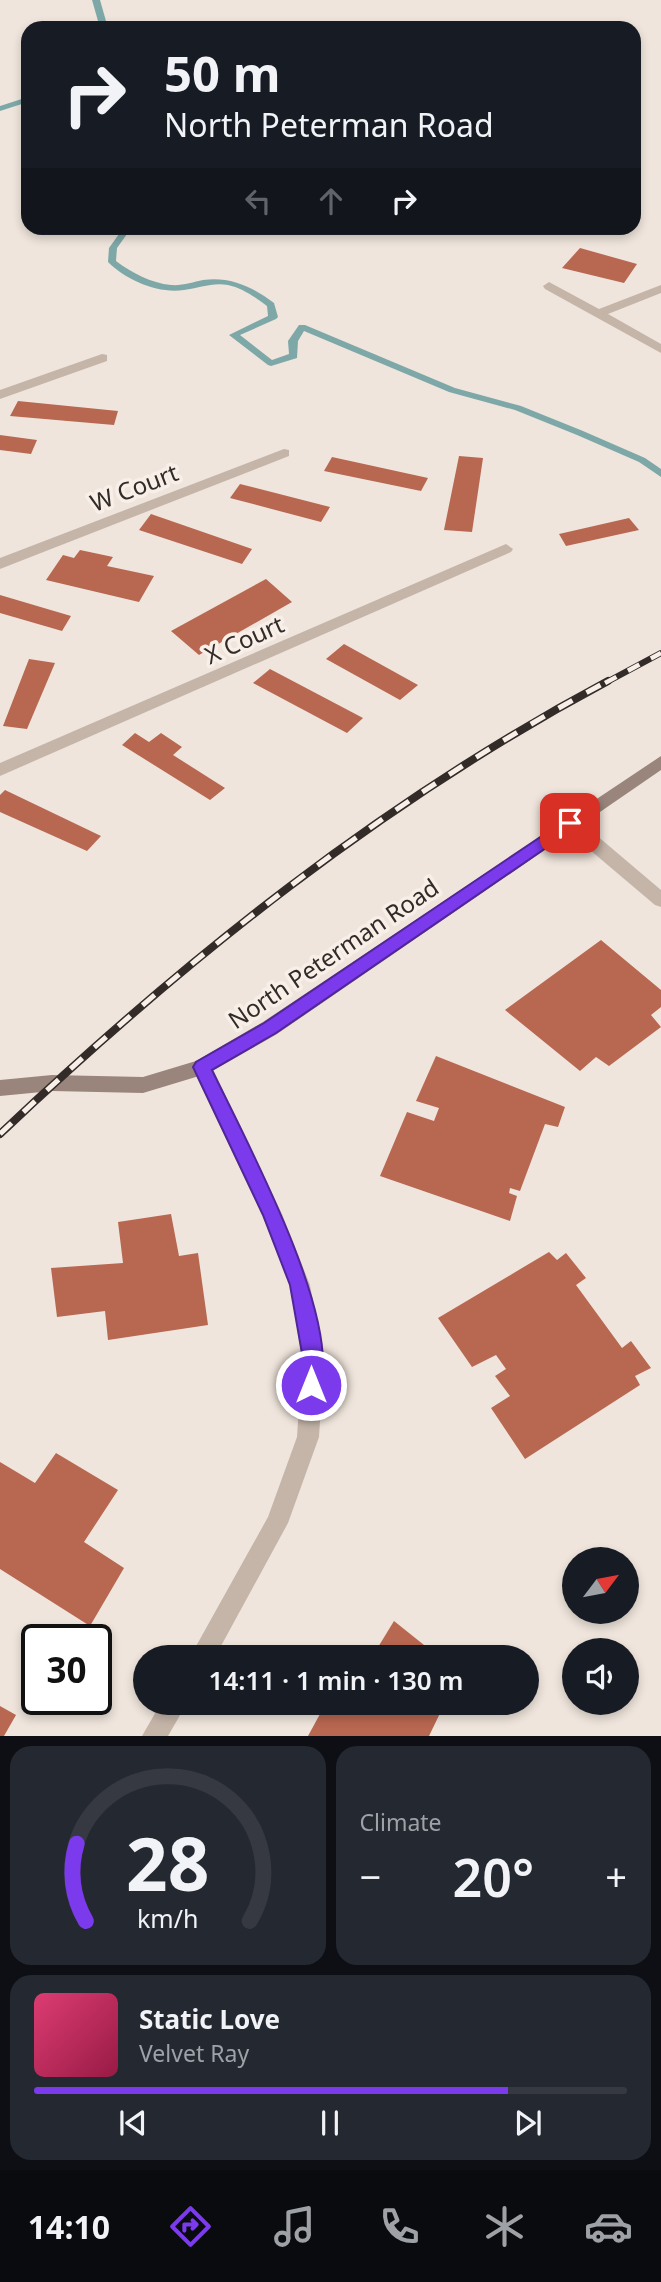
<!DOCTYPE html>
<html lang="en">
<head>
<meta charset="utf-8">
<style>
  body { margin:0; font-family:"Noto Sans",sans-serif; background:#242831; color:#f1f3f6; height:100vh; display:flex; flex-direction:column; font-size:26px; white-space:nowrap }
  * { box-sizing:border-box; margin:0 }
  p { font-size:23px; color:#9ea1a6 }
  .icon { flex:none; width:38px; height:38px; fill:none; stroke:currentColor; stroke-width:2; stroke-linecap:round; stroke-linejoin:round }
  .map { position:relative; height:1736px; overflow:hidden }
  .side { display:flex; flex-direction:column; gap:10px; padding:10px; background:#0d0f14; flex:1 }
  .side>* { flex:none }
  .banner { position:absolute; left:21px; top:21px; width:620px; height:214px; border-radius:21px; box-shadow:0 4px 10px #0003; background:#171b24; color:#f1f3f6; overflow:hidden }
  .needle { width:46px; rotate:58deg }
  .controls { position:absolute; left:562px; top:1547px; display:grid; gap:14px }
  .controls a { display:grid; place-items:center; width:77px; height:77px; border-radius:50%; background:#171b24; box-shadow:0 4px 10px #0003; font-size:35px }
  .speed { position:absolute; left:21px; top:1624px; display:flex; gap:14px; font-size:35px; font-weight:700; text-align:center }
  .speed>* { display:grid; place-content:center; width:91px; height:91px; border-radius:50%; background:#171b24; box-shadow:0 4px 10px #0003; line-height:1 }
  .speed .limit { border:4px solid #111; border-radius:10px; background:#fff; color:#111 }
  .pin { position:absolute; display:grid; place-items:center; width:60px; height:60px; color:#fff; margin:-30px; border-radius:14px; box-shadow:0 4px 10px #0006 }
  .me { position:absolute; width:77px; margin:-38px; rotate:0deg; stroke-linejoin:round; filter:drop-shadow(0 0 5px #0008) }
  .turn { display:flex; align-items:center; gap:24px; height:147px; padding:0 28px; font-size:32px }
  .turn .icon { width:91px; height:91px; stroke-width:2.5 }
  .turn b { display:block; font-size:49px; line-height:60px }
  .lanes { display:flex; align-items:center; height:66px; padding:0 28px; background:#0003; justify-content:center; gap:35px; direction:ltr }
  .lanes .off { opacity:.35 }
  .big { font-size:52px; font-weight:600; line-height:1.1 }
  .side .card { flex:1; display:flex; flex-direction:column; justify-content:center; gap:10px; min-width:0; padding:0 24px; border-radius:21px; background:#242831 }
  .side .dial { align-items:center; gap:0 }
  .dial svg { height:182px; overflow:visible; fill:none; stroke:#363941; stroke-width:7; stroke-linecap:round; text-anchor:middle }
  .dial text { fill:#f1f3f6; stroke:none }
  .song { display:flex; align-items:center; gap:21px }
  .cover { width:84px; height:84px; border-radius:10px; background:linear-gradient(135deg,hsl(340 70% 55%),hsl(340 70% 35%)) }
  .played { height:7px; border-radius:4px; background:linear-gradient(90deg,#7c3aed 80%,#363941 80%) }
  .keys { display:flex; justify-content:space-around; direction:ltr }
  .heat { display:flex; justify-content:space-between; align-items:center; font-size:38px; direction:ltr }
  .side .tiles { flex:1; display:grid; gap:10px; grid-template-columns:1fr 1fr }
  .card:last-child { grid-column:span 2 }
  .trip { position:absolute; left:133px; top:1645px; width:406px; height:70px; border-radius:35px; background:#171b24; box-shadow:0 4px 10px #0003; font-weight:600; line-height:70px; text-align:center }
  .tabs { display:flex; height:112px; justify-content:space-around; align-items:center; background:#090b0e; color:#9ea1a6 }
  .tabs .icon { width:49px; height:49px }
  .tabs .active { color:#7c3aed }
  .tabs b { font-size:32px; color:#f1f3f6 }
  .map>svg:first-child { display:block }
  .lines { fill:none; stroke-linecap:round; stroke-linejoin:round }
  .stream { fill:#7ea8a8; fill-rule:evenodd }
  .building { fill:#b86751 }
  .lane { fill:#c5b5a9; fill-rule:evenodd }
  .street { fill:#c5b5a9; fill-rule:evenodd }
  .secondary { fill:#99857b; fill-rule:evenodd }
  .rail-far1-casing { stroke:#332b28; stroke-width:6 }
  .rail-casing { stroke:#332b28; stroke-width:8 }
  .rail-far1 { stroke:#f7efe8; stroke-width:4.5; stroke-dasharray:13; stroke-linecap:butt }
  .rail { stroke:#f7efe8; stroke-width:5; stroke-dasharray:16; stroke-linecap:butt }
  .route { fill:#7c3aed; stroke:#51269a; stroke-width:2 }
  .labels { text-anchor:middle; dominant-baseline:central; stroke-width:7; stroke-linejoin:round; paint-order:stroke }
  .street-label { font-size:24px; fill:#332b28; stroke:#f7efe8 }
</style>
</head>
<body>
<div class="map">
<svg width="661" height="1736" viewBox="0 0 661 1736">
  <rect width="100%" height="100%" fill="#efe5dc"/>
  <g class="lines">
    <g class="stream">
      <path d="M92,0H100L108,28H100Z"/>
      <path d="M28,97V102L0,111V106Z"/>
      <path d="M118,228H126L127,234L117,248L116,261C132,273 151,283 171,285C182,286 193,282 203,280C230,276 253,287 274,303L278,317L276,319L240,335L272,360L289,354L288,341L299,325H305L455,388L521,406L583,431L645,458L661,469V477L639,462L577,435L515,410L449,392L304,331L298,341L297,358L271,366L268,365L229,335L268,316L267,306C255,297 242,288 228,285C213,282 199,288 184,290C158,294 126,280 108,262L109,248L119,234Z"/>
    </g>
  </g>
  <g class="building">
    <path d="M580,248L637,264L624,283L562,268Z"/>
    <path d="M18,401L118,411L114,425L10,416Z"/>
    <path d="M0,435L37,440L31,454L0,450Z"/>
    <path d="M459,456L483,458L472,532L444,530Z"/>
    <path d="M332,457L428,478L421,491L324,471Z"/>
    <path d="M240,484L330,507L321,522L230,498Z"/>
    <path d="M151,514L252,549L242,564L139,530Z"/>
    <path d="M629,518L639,530L566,546L559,534Z"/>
    <path d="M80,550L113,557L107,566L154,576L139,602L46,580L63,555L74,558Z"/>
    <path d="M266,579L292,602L199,655L171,631Z"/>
    <path d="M0,595L71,616L62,631L0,613Z"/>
    <path d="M344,644L418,685L400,700L326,659Z"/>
    <path d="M29,659L55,663L27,729L3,726Z"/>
    <path d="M270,669L363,718L347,733L253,683Z"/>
    <path d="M135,733L149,742L161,733L182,747L173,755L225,788L210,800L122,745Z"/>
    <path d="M5,790L101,836L87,851L0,812V795Z"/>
    <path d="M601,940L661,990V1007L651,1015L661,1027L609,1066L596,1057L580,1071L505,1010Z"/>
    <path d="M436,1056L565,1107L558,1127L545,1124L520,1191L510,1188L509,1193L517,1196L510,1221L380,1176L407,1112L434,1121L439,1108L416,1101Z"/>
    <path d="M171,1214L179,1256L198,1253L208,1325L108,1340L105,1311L57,1317L51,1268L123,1263L118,1222Z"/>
    <path d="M549,1252L557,1260L566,1253L586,1278L576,1285L622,1348L631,1341L651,1368L635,1376L640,1385L525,1459L491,1408L510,1396L495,1376L506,1369L496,1355L472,1367L438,1318Z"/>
    <path d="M56,1453L118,1490L84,1542L124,1568L90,1626L0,1569V1462L35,1483Z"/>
    <path d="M394,1621L439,1657H372Z"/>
    <path d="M326,1703H445L429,1736H308Z"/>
    <path d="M0,1706L16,1715L4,1736H0Z"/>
  </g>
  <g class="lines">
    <path class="lane" d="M549,282L599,309L661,285V293L608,314L661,344V353L545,289L543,286Z"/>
    <g class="street">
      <path d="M102,354L107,355V361L0,399V390Z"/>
      <path d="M284,449L289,450V456L0,569V558Z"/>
      <path d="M506,544L513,549L511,552L0,776V763Z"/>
      <path d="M570,816L576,818L661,890V907L655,905L564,828L561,823Z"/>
      <path d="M202,1059L209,1061L282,1214L310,1285L324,1359L319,1437L288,1523L215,1657H190L268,1517L297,1437L302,1359L290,1285L262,1215L192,1067L195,1061Z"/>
      <path d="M161,1703H187L168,1736H142Z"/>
    </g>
    <path class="secondary" d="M661,756V770L277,1034L209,1073L143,1093L52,1091L0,1096V1080L52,1075L143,1077L196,1061L263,1022Z"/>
    <defs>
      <path id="rail-far1" d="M605,683L661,653"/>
      <path id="rail" d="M0,1134C185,959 383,801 608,681"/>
    </defs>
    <use href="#rail-far1" class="rail-far1-casing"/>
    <use href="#rail" class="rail-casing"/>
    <use href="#rail-far1" class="rail-far1"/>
    <use href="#rail" class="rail"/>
  </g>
  <path class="route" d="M570,817L575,819V828L276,1033L212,1070C243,1135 347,1326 318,1392L311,1395L304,1392L301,1385L303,1359L290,1285L263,1215L193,1067L196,1062L264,1023Z"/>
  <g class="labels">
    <g class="street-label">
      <text transform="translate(134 487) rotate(-21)">W Court</text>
      <text transform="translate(244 639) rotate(-24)">X Court</text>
      <text transform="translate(333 953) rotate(-34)">North Peterman Road</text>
    </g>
  </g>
</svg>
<div class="controls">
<a><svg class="needle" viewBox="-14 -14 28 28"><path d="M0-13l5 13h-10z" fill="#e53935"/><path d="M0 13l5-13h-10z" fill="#9ea1a6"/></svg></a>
<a><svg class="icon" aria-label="sound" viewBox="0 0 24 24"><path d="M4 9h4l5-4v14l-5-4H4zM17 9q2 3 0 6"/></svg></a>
</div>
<div class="speed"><div class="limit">30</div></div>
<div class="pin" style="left:570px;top:823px;background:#d93025"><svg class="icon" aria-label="arrive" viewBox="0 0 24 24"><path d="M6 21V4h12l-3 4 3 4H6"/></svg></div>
<svg class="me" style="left:311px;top:1385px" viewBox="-20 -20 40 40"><circle r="17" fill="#7c3aed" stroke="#fff" stroke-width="3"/><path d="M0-11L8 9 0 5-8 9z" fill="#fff"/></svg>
<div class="trip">14:11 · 1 min · 130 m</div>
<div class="banner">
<div class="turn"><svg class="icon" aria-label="right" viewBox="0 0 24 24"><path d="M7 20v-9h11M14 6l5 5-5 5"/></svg><div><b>50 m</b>North Peterman Road</div></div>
<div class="lanes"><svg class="icon off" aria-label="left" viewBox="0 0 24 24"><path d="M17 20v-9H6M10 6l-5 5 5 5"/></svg><svg class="icon off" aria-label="ahead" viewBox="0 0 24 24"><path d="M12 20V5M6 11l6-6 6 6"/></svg><svg class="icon" aria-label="right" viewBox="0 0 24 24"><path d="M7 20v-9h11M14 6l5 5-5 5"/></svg></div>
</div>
</div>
<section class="side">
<div class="tiles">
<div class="card dial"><svg viewBox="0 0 100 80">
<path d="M14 69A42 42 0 1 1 86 69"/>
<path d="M14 69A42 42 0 0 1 10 35" stroke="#7c3aed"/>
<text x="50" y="56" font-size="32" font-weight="700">28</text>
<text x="50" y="72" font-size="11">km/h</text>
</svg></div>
<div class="card"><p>Climate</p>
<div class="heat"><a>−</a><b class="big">20°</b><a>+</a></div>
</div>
<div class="card">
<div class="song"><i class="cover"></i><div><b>Static Love</b><p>Velvet Ray</p></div></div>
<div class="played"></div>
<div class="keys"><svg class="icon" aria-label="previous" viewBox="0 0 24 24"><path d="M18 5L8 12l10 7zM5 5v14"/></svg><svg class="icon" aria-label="pause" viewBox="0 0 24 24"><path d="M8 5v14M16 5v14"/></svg><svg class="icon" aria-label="next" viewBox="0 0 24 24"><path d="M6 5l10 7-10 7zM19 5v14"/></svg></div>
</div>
</div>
</section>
<nav class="tabs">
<b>14:10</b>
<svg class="icon active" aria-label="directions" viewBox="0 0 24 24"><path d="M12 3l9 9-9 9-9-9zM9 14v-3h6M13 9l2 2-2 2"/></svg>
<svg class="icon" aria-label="music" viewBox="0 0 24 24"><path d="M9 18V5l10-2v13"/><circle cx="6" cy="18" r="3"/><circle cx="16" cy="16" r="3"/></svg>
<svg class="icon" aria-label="phone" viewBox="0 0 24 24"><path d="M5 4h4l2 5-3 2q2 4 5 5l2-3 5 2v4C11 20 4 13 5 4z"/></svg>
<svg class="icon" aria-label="climate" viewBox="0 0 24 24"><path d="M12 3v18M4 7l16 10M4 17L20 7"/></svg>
<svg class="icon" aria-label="car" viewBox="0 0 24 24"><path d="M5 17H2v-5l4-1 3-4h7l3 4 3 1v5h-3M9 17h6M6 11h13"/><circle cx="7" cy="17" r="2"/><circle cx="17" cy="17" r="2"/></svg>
</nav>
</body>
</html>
